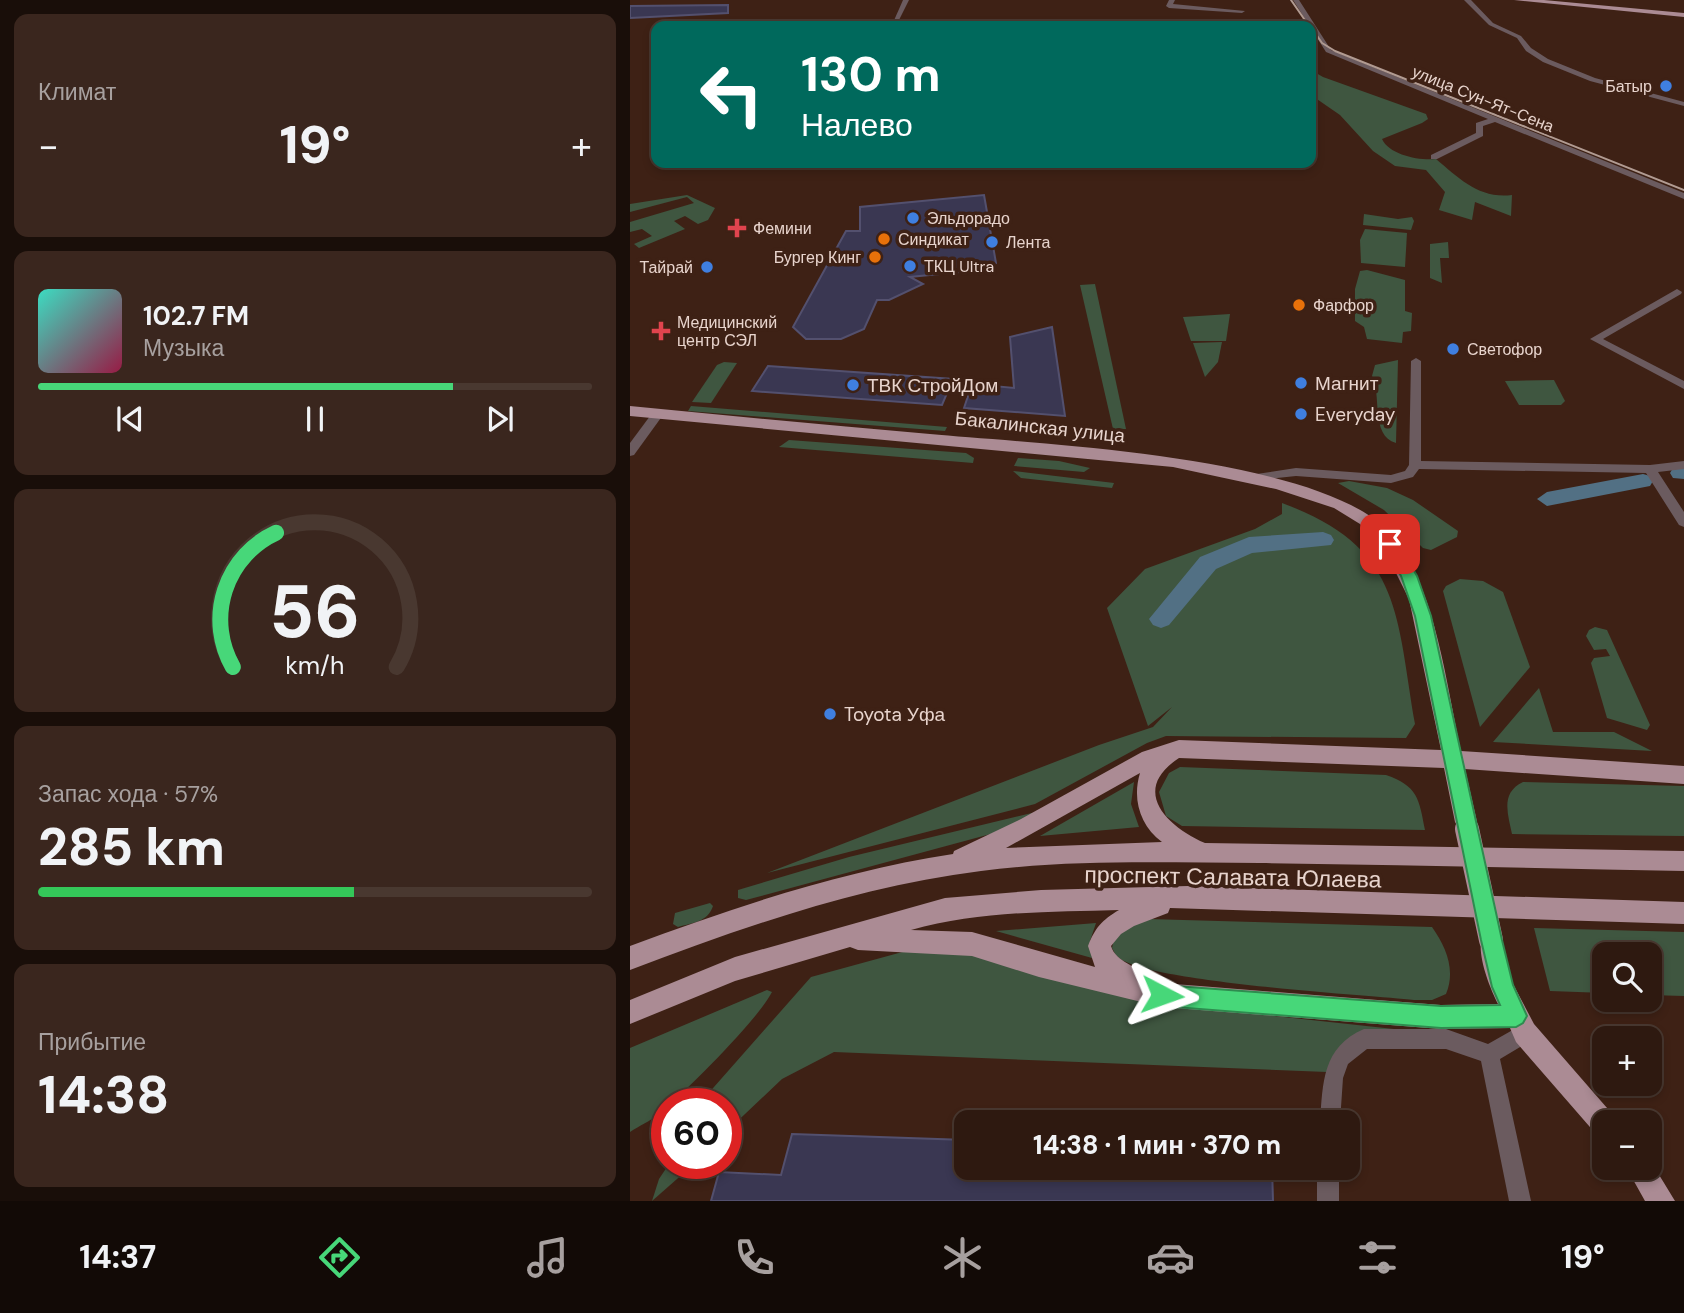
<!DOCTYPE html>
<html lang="ru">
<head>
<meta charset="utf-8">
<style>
  body { margin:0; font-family:"DM Sans",sans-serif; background:#3a261e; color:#f1f3f6; height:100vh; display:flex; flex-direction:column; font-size:26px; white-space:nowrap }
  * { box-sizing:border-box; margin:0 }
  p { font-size:23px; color:#a7a09f }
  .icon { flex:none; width:38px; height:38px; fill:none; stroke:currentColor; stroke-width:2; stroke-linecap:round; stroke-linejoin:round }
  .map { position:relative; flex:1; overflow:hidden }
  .side { display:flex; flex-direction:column; gap:14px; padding:14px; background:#190e09; width:630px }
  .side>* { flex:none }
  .banner { position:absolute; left:21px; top:21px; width:665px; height:147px; border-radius:14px; box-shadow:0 4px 10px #0003,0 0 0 2px #493830; background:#00695c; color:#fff; overflow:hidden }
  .buttons { position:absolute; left:962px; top:942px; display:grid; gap:14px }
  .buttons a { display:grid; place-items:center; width:70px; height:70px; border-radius:14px; background:#2e1910; box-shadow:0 4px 10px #0003,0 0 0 2px #493830; font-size:35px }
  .speed { position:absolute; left:21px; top:1088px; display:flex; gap:14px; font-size:35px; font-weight:700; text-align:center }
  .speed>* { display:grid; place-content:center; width:91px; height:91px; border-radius:50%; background:#2e1910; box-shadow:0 4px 10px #0003,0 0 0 2px #493830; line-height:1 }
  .speed .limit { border:10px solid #d22; background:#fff; color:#111 }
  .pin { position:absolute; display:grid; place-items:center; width:60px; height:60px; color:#fff; margin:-30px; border-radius:14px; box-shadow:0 4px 10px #0006 }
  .me { position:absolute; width:77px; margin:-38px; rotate:94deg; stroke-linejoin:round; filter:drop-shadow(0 0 5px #0008) }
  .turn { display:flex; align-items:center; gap:24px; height:147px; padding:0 35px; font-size:32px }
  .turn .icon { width:91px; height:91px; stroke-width:2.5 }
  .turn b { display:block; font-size:49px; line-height:60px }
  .big { font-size:52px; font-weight:800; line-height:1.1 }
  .side .widget { flex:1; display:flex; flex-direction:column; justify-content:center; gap:10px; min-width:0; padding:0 24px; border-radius:14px; background:#3a261e }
  .side .dial { align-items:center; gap:0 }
  .dial svg { height:182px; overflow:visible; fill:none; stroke:#493830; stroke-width:7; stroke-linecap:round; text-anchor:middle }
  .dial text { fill:#f1f3f6; stroke:none }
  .song { display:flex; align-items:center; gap:21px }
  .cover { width:84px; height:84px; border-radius:10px; background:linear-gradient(135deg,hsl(170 70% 55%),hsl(340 70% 35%)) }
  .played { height:7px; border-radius:4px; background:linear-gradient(90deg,#47d779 75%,#493830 75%) }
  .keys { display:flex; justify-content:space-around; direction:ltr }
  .heat { display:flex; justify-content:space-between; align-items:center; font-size:38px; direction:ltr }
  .charge { height:10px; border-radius:5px; background:linear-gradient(90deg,#34c759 57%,#493830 0) }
  .trip { position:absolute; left:324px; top:1110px; width:406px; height:70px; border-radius:14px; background:#2e1910; box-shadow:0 4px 10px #0003,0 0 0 2px #493830; font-weight:800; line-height:70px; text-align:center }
  .menu { display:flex; height:112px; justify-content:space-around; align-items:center; background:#120a06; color:#a7a09f }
  .menu .icon { width:49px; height:49px }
  .menu .active { color:#47d779 }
  .menu b { font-size:32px; color:#f1f3f6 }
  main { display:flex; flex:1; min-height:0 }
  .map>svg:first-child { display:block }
  .green { fill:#3f5640 }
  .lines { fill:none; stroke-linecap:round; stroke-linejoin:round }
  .river { fill:#527084; fill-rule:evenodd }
  .building { fill:#3a3752; stroke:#53506e; stroke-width:2 }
  .minor { fill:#6b5b5f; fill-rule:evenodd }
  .major { fill:#ab8b94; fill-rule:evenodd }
  .tram { stroke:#b19b92; stroke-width:2 }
  .major-bridge-far1 { stroke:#ab8b94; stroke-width:18 }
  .major-bridge { stroke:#ab8b94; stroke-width:24 }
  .route { fill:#47d779; stroke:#2e8c4f; stroke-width:2 }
  .shop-dot { fill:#3f7fe0; stroke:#3e2115; stroke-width:2.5 }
  .health-dot { fill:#e0444e; stroke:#3e2115; stroke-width:2.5 }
  .food-dot { fill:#e8710a; stroke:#3e2115; stroke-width:2.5 }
  .labels { text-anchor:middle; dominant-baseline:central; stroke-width:7; stroke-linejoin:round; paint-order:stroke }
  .far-poi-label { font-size:16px; fill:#e8d4cd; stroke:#3e2115; text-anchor:start }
  .far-street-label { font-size:16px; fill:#e8d4cd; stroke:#3e2115 }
  .poi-label { font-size:19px; fill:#e8d4cd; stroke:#3e2115; text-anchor:start }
  .street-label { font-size:19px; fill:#e8d4cd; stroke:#3e2115 }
  .near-street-label { font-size:23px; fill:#e8d4cd; stroke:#3e2115 }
</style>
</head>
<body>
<main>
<section class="side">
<div class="widget"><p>Климат</p>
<div class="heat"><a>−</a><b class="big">19°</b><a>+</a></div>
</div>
<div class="widget">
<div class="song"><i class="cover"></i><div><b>102.7 FM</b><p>Музыка</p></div></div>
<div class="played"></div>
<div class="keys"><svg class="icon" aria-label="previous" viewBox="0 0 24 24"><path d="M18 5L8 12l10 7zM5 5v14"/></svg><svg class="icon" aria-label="pause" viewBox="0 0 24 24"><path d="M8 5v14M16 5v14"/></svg><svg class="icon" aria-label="next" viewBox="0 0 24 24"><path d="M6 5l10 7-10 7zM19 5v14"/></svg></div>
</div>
<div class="widget dial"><svg viewBox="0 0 100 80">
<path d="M14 69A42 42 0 1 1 86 69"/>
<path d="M14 69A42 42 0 0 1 33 10" stroke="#47d779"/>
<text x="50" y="56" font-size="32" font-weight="700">56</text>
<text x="50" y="72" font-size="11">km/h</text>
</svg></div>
<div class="widget"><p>Запас хода · 57%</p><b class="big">285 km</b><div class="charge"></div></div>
<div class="widget"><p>Прибытие</p><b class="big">14:38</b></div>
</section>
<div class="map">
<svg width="1054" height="1201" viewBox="0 0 1054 1201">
  <rect width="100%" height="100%" fill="#3e2115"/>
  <g class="green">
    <path d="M681,70L693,77L796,114L798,119L792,123L752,139C759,155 790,161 806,159C830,179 849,199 882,195L881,216L845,202L842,220L809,210L815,192L796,170L765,166L743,151L710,115L681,95Z"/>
    <path d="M57,195L85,208L78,220L68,224L55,216L44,221L55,229L9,248L4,244L22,236L12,229L0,232V222L64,203L57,197L0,212V204Z"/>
    <path d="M734,214L768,219L782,217L784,221L781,230L733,225Z"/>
    <path d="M735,229L777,233L775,267L731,263L730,240Z"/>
    <path d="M818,242L819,258H810L812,283L800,278V244Z"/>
    <path d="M737,270L775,280V311L782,313L781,331L773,332L772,343L737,339L734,327L725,321V289L730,271Z"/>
    <path d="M465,284L496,429H483L450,285Z"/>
    <path d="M600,314L596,341H561L553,317Z"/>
    <path d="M592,342L588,362L575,377L563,343Z"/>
    <path d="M768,360L766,443C740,436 752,394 742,376L745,365Z"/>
    <path d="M94,362L107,363L81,403L62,402L87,365Z"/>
    <path d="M924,380L935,401L931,405H889L875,381Z"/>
    <path d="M61,406L317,427L315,431L58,411Z"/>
    <path d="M159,440L336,453L344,458L343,463L149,447Z"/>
    <path d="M388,458L429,461L460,468L454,472L384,466Z"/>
    <path d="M383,471L484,483L482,488L391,478Z"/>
    <path d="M719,481L757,488L783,500L828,531L827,537L801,550L793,548L754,510L708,483Z"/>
    <path d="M652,503C772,547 766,613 785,724L776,738L536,736L517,743L405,804L137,873L469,745L523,727L542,707L518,726L477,608L515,569L625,529L652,514Z"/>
    <path d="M830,579L853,581L873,592L900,667L850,727L813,591L816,586Z"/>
    <path d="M965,627L977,630L1020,725L1017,730L977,718L961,663L964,658L980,656L976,649L964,650L956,636L959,630Z"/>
    <path d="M909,688L923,732H984L1022,751L863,742Z"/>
    <path d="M550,767L756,775C788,786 789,799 795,830L552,826L536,816L529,792L539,773Z"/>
    <path d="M504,782L501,804L509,827L410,836Z"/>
    <path d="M893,782L1054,786V836L882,834C878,814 870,793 893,782Z"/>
    <path d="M406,812L368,832L116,900L108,898V890L219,857Z"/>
    <path d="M80,903L83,906C78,922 62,923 48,927L43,924L45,913Z"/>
    <path d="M518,919L802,927C816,947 826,970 816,994L802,1000H784C736,995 514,982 488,957C485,955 484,951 482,948L486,929Z"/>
    <path d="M466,923L460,941L462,958L366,931Z"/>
    <path d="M904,928L1054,932V996L1020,995V954H975V993L920,991Z"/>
    <path d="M287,948L340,950L534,1004L764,1029L697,1072L204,1052L152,1079L96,1132V1104H69L181,977Z"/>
    <path d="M137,990L142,992C127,1021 54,1093 28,1115C20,1121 9,1126 0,1132V1048Z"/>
    <path d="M39,1164H64L22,1201L29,1179Z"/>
  </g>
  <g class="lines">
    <g class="river">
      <path d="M1054,465V479L1043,478L1040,473L1043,468Z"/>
      <path d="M1013,474L1020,476L1023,481L1020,486L917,506L907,499L917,492Z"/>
      <path d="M693,532L701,535L704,540L701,545L622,553L586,569L539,625L531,628L523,625L519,619L570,557L619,537Z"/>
    </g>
  </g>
  <g class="building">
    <path d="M98,5V13L0,18V6Z"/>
    <path d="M354,195L366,263L359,269L280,277L293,284L259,300H247L234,329L211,339H176L163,327L216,231H230V207Z"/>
    <path d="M422,327L435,416L334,408L342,384L384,388L380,337Z"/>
    <path d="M138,366L323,379L312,405L122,391Z"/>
    <path d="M162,1134L336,1140V1167H642L643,1201H81L89,1172L151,1175Z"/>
  </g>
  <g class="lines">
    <g class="minor">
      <path d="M273,0H279L267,24L262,25Z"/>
      <path d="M539,0H545L543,4L615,11L612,13L539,8L536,6Z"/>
      <path d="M663,0H669L701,50L1054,193V199L865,122L853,126V136L807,159H801V155L846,133V123L858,119L696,52Z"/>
      <path d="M834,0H841L863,23L891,36L901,48L918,59L965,78L1054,102V106L960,81L913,62L896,51L887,38L859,25Z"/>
      <path d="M1047,289L1052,292L1051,294L973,339L1054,381V389L960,339Z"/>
      <path d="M786,358L791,361V461L1020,465L1054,461V469L1028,472L1054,512V527L1049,525L1016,473L789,469L783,477L761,483L666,476L620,481L618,478L620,475L666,468L761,475L775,471L779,465L781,361Z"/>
      <path d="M27,411L33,415L4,455L0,456V443L23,412Z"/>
      <path d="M895,1023L902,1026L905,1033L902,1040L870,1059L901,1201H879L851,1061L816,1049H737L718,1064L713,1078L710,1122H690C693,1083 692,1047 734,1029H816L858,1044Z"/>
      <rect x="687" y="1167" width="22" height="34"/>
    </g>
    <g class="major">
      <path d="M884,0H914L1054,13V17Z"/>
      <path d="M0,406C100,416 200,425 300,434C404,444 705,455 766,540C807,596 816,684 831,751L1054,766V784L835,769L847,822L843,829L836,832L829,829L825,822L814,768L549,758C500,790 536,826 575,843L1054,851V871C913,868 771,865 630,863C537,863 443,859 351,871C230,886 113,927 0,970V946C105,907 212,871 323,854L324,851L391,819L512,752L549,740L811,750L779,599L753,547L730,524L704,508L646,489L543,467L0,416ZM510,773C502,799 510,826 532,842L376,848Z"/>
      <path d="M558,886L1054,902V924L540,908L538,913L504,926L491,934L481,946C486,963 508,964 514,979L532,983L811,1005L868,1004C859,986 845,951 853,932L861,929L869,932L883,984L904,1024L984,1116L987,1122H975V1138L966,1134L886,1042L880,1028L811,1029L532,1007L409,977L342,956L228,950L220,947L105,981L0,1024V1000L105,957L315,898L411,890ZM489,910C472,920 465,928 458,946L465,967L342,932L281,930C348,911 419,912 489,910Z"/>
      <path d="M1020,1160L1045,1201H1015L996,1167H1020Z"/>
    </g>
    <g class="tram">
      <path d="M661,0L679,26"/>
      <path d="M681,27L692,43L705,51L1054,190"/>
    </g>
    <path class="major-bridge-far1" d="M836,822L838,831"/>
    <path class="major-bridge" d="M837,829L861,940"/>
  </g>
  <path class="route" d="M760,538L766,540L787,576L801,616L872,940L883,985L897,1016L893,1023L886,1027L811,1028L532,1006L524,1003L521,995L524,988L532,985L811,1006L870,1005L862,987L851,940L785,616L771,576L753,544Z"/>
  <g class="shop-dot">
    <circle cx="1036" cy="86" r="7"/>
    <circle cx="283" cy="218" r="7"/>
    <circle cx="362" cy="242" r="7"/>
    <circle cx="280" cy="266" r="7"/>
    <circle cx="77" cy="267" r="7"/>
    <circle cx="823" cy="349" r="7"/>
    <circle cx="671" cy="383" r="7"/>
    <circle cx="223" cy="385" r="7"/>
    <circle cx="671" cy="414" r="7"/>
    <circle cx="200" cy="714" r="7"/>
  </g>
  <g class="health-dot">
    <path d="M103.5 217.5h7v7h7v7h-7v7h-7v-7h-7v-7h7z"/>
    <path d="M27.5 320.5h7v7h7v7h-7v7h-7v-7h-7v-7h7z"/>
  </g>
  <g class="food-dot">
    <circle cx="254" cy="239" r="7"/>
    <circle cx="245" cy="257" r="7"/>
    <circle cx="669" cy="305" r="7"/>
  </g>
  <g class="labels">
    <g class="far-poi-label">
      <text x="1022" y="86" text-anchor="end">Батыр</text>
      <text x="297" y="218">Эльдорадо</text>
      <text x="123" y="228">Фемини</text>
      <text x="268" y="239">Синдикат</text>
      <text x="376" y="242">Лента</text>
      <text x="231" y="257" text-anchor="end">Бургер Кинг</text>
      <text x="294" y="266">ТКЦ Ultra</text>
      <text x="63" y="267" text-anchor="end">Тайрай</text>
      <text x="683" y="305">Фарфор</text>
      <text x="47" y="322">Медицинский<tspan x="47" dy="18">центр СЭЛ</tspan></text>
      <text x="837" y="349">Светофор</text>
    </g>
    <g class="far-street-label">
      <text transform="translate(853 99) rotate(22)">улица Сун-Ят-Сена</text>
    </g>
    <g class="poi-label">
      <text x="685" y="383">Магнит</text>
      <text x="237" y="385">ТВК СтройДом</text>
      <text x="685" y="414">Everyday</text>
      <text x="214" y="714">Toyota Уфа</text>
    </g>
    <g class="street-label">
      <text transform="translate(410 427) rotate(6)">Бакалинская улица</text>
    </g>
    <g class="near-street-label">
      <text transform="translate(603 877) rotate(1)">проспект Салавата Юлаева</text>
    </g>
  </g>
</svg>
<div class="buttons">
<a><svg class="icon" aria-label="search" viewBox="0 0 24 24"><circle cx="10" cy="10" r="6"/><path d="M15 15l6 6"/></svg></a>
<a>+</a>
<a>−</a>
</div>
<div class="speed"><div class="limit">60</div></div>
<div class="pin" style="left:760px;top:544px;background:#d93025"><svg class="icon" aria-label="arrive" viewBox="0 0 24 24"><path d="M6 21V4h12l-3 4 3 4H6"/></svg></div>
<svg class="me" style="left:532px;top:995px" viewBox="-20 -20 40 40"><path d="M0-17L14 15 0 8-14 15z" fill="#47d779" stroke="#fff" stroke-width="4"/></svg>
<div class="trip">14:38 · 1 мин · 370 m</div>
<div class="banner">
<div class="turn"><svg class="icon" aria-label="left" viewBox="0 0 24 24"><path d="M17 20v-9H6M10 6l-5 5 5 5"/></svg><div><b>130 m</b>Налево</div></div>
</div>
</div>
</main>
<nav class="menu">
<b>14:37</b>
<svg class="icon active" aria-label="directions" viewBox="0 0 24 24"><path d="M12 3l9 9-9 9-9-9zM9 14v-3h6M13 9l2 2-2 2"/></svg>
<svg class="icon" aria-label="music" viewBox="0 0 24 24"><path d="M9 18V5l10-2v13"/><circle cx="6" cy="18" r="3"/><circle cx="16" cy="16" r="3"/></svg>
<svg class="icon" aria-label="phone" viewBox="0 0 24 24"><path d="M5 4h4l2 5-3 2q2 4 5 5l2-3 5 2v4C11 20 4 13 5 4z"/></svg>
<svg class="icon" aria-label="climate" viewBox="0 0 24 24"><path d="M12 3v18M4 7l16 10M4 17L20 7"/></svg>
<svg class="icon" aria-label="car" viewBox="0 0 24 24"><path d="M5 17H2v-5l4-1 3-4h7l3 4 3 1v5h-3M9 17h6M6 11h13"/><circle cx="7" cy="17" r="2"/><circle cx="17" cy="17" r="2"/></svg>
<svg class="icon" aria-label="filters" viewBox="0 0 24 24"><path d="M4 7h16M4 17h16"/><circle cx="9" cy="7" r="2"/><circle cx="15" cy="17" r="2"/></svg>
<b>19°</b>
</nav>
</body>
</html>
